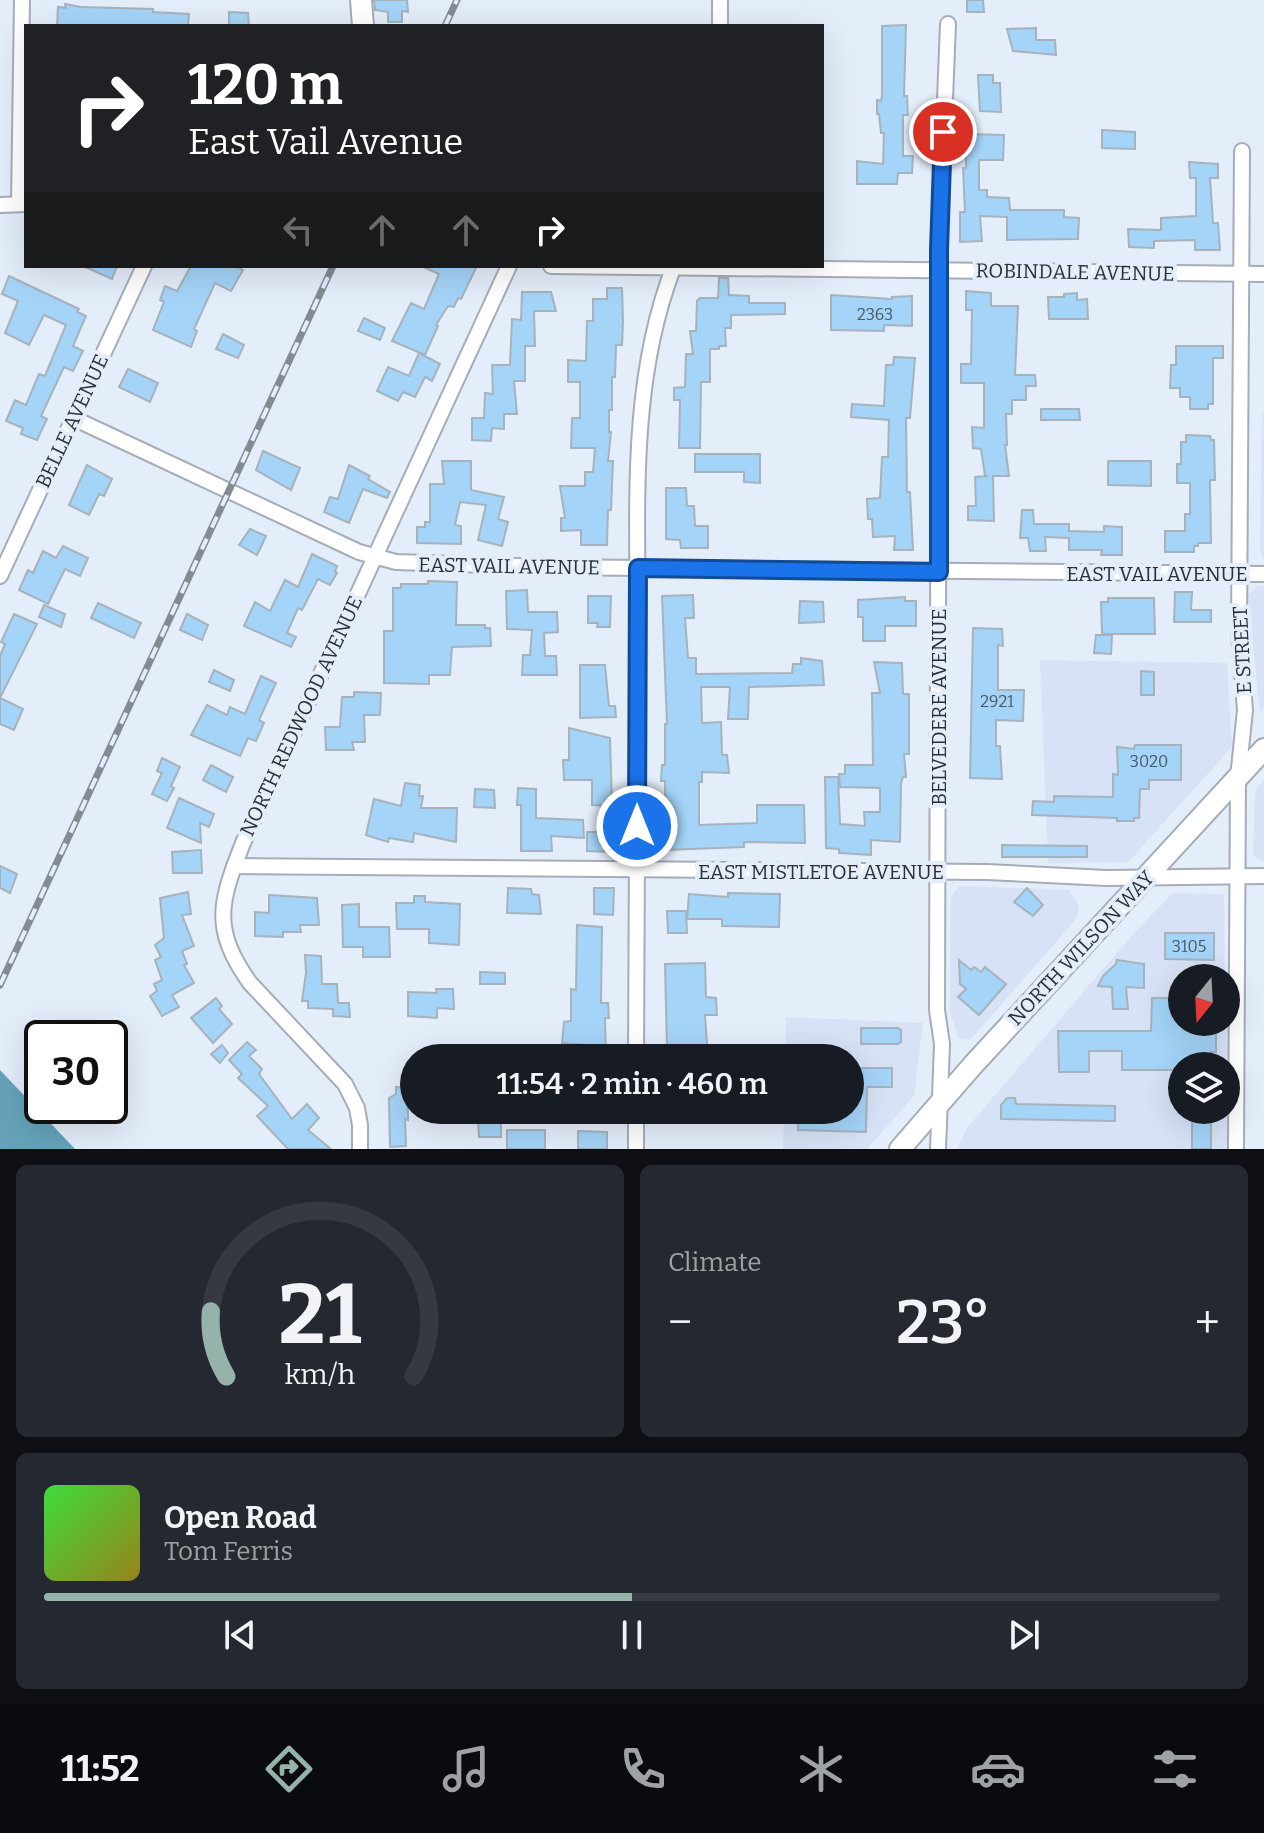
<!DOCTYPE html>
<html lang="en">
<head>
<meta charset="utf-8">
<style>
  body { margin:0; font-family:Bitter,serif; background:#242831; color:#f1f3f6; height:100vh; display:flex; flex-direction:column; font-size:30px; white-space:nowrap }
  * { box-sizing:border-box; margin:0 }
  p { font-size:26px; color:#9ea1a6 }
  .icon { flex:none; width:44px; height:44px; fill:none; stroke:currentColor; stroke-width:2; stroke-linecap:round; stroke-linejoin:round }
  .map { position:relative; height:1149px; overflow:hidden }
  .panel { display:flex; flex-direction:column; gap:16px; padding:16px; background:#0d0f14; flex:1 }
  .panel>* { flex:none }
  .banner { position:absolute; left:24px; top:24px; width:800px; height:244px; border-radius:0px; box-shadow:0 8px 32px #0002; background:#202124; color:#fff; overflow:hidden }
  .needle { width:52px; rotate:198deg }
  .controls { position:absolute; left:1168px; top:964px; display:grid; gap:16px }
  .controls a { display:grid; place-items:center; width:72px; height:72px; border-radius:50%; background:#171b24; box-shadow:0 8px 32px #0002; font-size:40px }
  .speed { position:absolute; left:24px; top:1020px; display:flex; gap:16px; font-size:40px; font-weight:700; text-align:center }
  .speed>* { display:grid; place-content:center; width:104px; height:104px; border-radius:50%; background:#171b24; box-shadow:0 8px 32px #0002; line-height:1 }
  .speed .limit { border:4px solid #111; border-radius:12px; background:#fff; color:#111 }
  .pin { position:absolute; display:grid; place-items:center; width:68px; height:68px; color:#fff; margin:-34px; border:4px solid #fff; border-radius:50%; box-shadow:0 2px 8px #0007 }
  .me { position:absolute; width:88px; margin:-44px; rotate:0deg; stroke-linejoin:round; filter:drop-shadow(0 0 6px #0008) }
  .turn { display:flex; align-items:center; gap:28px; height:168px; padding:0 32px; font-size:36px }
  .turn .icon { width:104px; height:104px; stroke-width:2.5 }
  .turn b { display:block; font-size:56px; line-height:68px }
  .lanes { display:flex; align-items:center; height:76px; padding:0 32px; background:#0003; justify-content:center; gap:40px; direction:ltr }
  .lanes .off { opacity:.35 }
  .big { font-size:60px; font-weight:600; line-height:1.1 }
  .panel .card { flex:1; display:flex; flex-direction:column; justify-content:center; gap:12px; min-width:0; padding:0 28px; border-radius:12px; background:#242831 }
  .panel .dial { align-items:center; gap:0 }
  .dial svg { height:208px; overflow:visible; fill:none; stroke:#363941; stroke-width:7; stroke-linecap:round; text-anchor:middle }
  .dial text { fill:#f1f3f6; stroke:none }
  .song { display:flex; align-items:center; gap:24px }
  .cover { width:96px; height:96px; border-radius:12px; background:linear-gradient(135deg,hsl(120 70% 55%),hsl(50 70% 35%)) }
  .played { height:8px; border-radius:4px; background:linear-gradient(90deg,#95b2ab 50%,#363941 50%) }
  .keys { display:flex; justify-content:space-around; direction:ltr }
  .heat { display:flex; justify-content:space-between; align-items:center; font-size:44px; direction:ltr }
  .panel .tiles { flex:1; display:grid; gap:16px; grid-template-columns:1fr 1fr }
  .card:last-child { grid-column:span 2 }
  .trip { position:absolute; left:400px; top:1044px; width:464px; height:80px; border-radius:40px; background:#171b24; box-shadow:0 8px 32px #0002; font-weight:600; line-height:80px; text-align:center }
  .tabs { display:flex; height:128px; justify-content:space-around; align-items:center; background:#090b0e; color:#9ea1a6 }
  .tabs .icon { width:56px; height:56px }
  .tabs .on { color:#95b2ab }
  .tabs b { font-size:36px; color:#f1f3f6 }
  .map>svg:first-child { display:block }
  .built { fill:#d7e2f6; fill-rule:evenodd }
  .water { fill:#65a3ba }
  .building { fill:#a4d4f8; stroke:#a6b3bc; stroke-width:2 }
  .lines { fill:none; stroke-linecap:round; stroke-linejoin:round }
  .street-casing { stroke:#a5adb9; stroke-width:18 }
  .secondary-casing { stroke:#a5adb9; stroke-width:24 }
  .street { stroke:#fff; stroke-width:14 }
  .secondary { stroke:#fff; stroke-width:20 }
  .rail-casing { stroke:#858b93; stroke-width:7 }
  .rail { stroke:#e4edfa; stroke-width:4; stroke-dasharray:12; stroke-linecap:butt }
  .route-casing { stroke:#114b97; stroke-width:20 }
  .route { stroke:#1a73e8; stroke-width:14 }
  .labels { text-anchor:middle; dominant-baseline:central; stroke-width:8; stroke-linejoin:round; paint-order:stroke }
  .number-label { font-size:16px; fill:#4a5865 }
  .street-label { font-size:20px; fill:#2c2f34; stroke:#e4edfa }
</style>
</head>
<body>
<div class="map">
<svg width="1264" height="1149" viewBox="0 0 1264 1149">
  <rect width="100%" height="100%" fill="#e4edfa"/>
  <g class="built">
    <path d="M1262,412H1264V560L1260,550Z"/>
    <path d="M1258,586H1264V707L1260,712L1248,595Z"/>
    <path d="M1040,660L1227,663L1232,747L1128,862L1048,863Z"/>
    <path d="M1264,780V861H1261L1253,855L1255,799L1256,789Z"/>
    <path d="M959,886L1069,890L1079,906L1077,918L970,1040L958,1038L950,1011L951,897Z"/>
    <path d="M1173,893L1224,894L1225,978H1182V1022H1226V1020L1228,1149H957L967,1128L1134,933ZM1182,1066H1226V1110H1182Z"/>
    <path d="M786,1017L923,1023L914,1096L867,1149H783L784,1110H850V1058H786Z"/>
  </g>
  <path class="water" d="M0,1070L75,1149H0Z"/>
  <g class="building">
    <path d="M374,0H407L408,12L402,11V22H388V12L375,10Z"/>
    <path d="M967,0H983L984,12H967Z"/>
    <path d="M65,4L81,7L153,9V12L189,14L188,26H57L58,7L66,8Z"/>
    <path d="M229,12L248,13L249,26H229Z"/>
    <path d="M906,25L904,96H907L908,115H903V156H913L912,173H898L897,184H857V161L883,164L884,133H881L879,114H877V100L881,101L882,95V26Z"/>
    <path d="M1036,28V40H1055L1056,55L1013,51L1007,29Z"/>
    <path d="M978,75H993V83H1000L1001,112L980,111Z"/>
    <path d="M1102,130L1135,132V149L1102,148Z"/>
    <path d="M966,134L1004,135L1003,160H979V190H987V197L1009,198L1010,210H1064V217L1079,218L1078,239L1007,240V217L980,216L982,241L960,242V212H965L963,168H966Z"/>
    <path d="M1189,162L1218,164V178H1210L1213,223H1218L1220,250H1195V240L1154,241V248L1129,247L1128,229L1161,230V218L1196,216V178H1190Z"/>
    <path d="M83,266H117L112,279Z"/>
    <path d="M191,266H234L243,270L231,291L215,283L194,329L197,331L191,347L153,330L164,302L160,300L165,286L177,291Z"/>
    <path d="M421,266H477L461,299L458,298L454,307L448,306L436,325L438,326L425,355L392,341L411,303L424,309L439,274Z"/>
    <path d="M9,276L79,309L77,312L86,316L73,346L83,351L73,371L64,367L41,416L47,419L37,440L21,434L23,428L6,421L15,400L26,405L39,374L45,376L66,325L44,315L29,345L5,333L18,301L2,294Z"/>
    <path d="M719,278H728L729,295L749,296V303H785V314L731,315V328H725L726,346H719V349H710V382H701L700,448H679L680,400H674V388L685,387L686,354H693L690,331H696L697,301L700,298H718Z"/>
    <path d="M607,288H622L623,321L622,345H616L615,377H612V410H609V432H611L608,461H613L611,510H608L607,545H581V530L561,531V518H565L560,486H585V472H593L595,448H571L572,418H580V382H568V360L586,361L587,321H593V299H607Z"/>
    <path d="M966,291L991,293V306H1018L1015,375H1035L1036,386H1026V400H1012V414H1006L1007,445H1005L1009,476H993L994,521L968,520V506H976L975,477L988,476H985L981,449L973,448L972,427L984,428V383H961V364H971L972,310H966Z"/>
    <path d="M522,292H551L556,311H534L535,346H525V381H514L517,414H504V429L492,428L491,441L472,440V418H484L485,393L493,394L492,365H510L512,319L521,320Z"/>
    <path d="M1077,293V300L1087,299L1088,319H1049L1048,297H1064V294Z"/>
    <path d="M831,295L892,299V297L912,296V326L884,325V331L831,330Z"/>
    <path d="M364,318L385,328L380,340L358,331Z"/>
    <path d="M223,334L244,345L238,358L216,349Z"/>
    <path d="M1176,346H1223V358H1213V404H1208V409H1190V397H1180V388H1170L1171,365H1176Z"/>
    <path d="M419,353L440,364L432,381L425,377L415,397L403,392L398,401L377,391L388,367L409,376Z"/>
    <path d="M894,357L915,358L910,418H906L907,492H910L913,550H894L895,536L873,537L872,519H868L867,499L880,498L882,457H888L889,420L851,417L852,404L884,406L886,365H893Z"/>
    <path d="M128,369L158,383L150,402L119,387Z"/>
    <path d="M1041,409H1079L1080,420H1041Z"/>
    <path d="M1186,435L1210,436L1211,440H1214L1215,480H1210L1211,543H1198V546H1194V552H1165V531H1185V514H1190V483H1177V464H1181V442H1186Z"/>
    <path d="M263,451L300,468L291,490L256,470Z"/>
    <path d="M695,454H760V483L744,482V472H695Z"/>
    <path d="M442,461H471V490L504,497L498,519L508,522L502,546L478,540L486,505L460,502L455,525L461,526V544L417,543V527H425V522H430V484H444Z"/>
    <path d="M1108,461H1151V486L1108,485Z"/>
    <path d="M87,465L112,479L104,496L99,494L89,515L69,505Z"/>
    <path d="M349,465L370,476L368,479L390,492L387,498L363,489L349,523L324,512L330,497L338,499Z"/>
    <path d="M666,488H686L687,506H694L695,526H708V548H681L680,540L666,539Z"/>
    <path d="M1022,510H1033L1034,524H1069V531L1104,532V526L1122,527V555H1101L1102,550H1069V538L1045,537L1046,551H1030L1028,538H1020Z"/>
    <path d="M250,529L266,536L257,555L239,545Z"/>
    <path d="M63,546L88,558L80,576L65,569L48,604L19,590L28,570L33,573L43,551L56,558Z"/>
    <path d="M312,554L337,566L335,572L337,573L330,585L318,579L302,610L298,608L287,633L296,637L291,647L244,626L255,602L270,611L285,580L298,587Z"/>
    <path d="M428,581L457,582L456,625H485V628H490L491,646L452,647L450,675H429V684L384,683V631H393V588H401V584H428Z"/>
    <path d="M527,590L528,612H557L558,632L544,633L545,656H556L557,675H522L523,655H530L532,630L507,629L506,591Z"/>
    <path d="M1175,592H1192L1191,610H1211V622H1174Z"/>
    <path d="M693,595L694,618H685L688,658H696V674L792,673L793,664H801V658L822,661L824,685L749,687L748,719H728L730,687H701L702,723L721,722L722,755H727L729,773L702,772V782H699V825L757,823V805H804L805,843L744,842V847L666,850L665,781H661L662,765H665V724H667L662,596Z"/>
    <path d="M588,596H611L610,627H597L598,623H588Z"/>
    <path d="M905,597V601H916V626H885V641H863V617H858V600Z"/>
    <path d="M1108,598H1154L1155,634H1102L1101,602H1108Z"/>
    <path d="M800,601L823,602L824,622L799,623Z"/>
    <path d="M98,603L141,623L134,638L91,618Z"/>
    <path d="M44,605L65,614L61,627L39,617Z"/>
    <path d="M14,614L37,624L0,698L23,709L14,730L0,724V656L5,644L1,642Z"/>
    <path d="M187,614L208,625L202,640L180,630Z"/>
    <path d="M973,628L1002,629L1003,646L998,645V690H1024L1023,721L996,720V746H1000L1002,779L970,778Z"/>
    <path d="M1096,635H1112L1111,654L1094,653Z"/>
    <path d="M874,662L902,663L903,694H909V754H904L906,777H903L901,783L900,842L871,840V855L839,853V849L826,848L825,777H838L840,824L865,826L864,812H880V788L840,787L839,774H845V765H873L872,693H880Z"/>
    <path d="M580,665H605L609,706H615L616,717L580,718Z"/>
    <path d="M214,670L234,680L230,691L209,682Z"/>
    <path d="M1141,671L1154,672V695H1141Z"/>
    <path d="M261,676L276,683L259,720L264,723L256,741L248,738L240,756L191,735L207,705L227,715L230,707L245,714Z"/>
    <path d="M354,692L381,693L380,715H364L365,742H352L354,750H326L325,727H340L342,697H354Z"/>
    <path d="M569,728L610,738L612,806L592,805V780H564L563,760H569Z"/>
    <path d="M1135,745H1181V780H1149V789H1140L1139,818H1134V821H1117V818L1032,815L1033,801L1054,802V796L1113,797V774L1118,775L1117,747L1134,749Z"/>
    <path d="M162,758L180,767L171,786L174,788L167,801L152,794L162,773L157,771Z"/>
    <path d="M211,765L233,777L226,792L203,780Z"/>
    <path d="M405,783L420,785L419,796H423L421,808H457L456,842L414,833L413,842L389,838L388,842L366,835L374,799L401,806Z"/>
    <path d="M518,788L536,789V818L583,820L584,838L551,836L552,851H521V805H517Z"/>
    <path d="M475,789L494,790L495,808L474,807Z"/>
    <path d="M179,798L214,814L209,827L200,823L201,843L167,828Z"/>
    <path d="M587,832H610L611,852L587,851Z"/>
    <path d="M1002,845L1087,846V857H1002Z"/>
    <path d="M201,850L202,873H173L172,852Z"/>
    <path d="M0,866L17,874L10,893L0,888Z"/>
    <path d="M508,888L531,889L532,894L539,895L541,914L507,913Z"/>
    <path d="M594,888H614L613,915L594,914Z"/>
    <path d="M1027,888L1043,905L1033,916L1014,902Z"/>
    <path d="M188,892L191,914L182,915L194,946L182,951L187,964L184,965L194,983L172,995L179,1007L162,1016L150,996L157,991L154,984L162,980L155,960L161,957L155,945L164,938L160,898Z"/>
    <path d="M728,893L780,894L779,927L722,926V919H687L689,894L728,897Z"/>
    <path d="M269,895L317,898L319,925H300L301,932H283V937L255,936V912L269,913Z"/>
    <path d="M414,896H425V902L460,904L459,945L429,943V929H397L396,903H414Z"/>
    <path d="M359,904V927H389L390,957H363V947H343L342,905Z"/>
    <path d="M667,911H686L687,933H668Z"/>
    <path d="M577,925L602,927L601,1003H608L609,1018H605L606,1058H592V1050H587V1045L562,1043L564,1022L571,1021V989L576,990Z"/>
    <path d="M1165,933H1214V960L1165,959Z"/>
    <path d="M305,955L321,956L322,984H337L338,1003H349L350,1017L333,1016V1009L308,1008V1001H302L306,973Z"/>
    <path d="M959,960L971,970L974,967L981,972L985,967L1006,984L979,1015L958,997L966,989L960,984Z"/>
    <path d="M1117,960L1144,964V988L1126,987L1128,1009H1113L1112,987L1098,986L1103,976L1116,964Z"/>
    <path d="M705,963L706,997L716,998L717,1015H705L708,1058H681L682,1049H667L665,964Z"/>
    <path d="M480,972L505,973V984H480Z"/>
    <path d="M436,989H453L454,1009L437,1008V1018L408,1016V992L437,993Z"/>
    <path d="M216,998L222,1006L219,1009L232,1024L213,1043L191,1018Z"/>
    <path d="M1152,998H1182V1022H1207V1032H1216V1052H1211V1066H1182V1070H1122V1051H1089V1072H1059L1058,1031H1151Z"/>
    <path d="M861,1028H898L901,1030V1042L898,1044H861Z"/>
    <path d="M247,1042L256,1050L249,1056L262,1069L259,1074L292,1119L307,1104L319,1118L308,1130L331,1149H288L257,1116L268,1106L238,1078L242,1074L229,1060Z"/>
    <path d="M222,1045L228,1053L220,1063L211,1054Z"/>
    <path d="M850,1068H892V1087H867L866,1132L798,1130L799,1110H850Z"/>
    <path d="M396,1087L414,1088V1109L408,1108V1120L405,1119L406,1146L390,1147L389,1098L396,1094Z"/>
    <path d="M1007,1098H1015L1016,1104L1115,1106V1121L1001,1119V1105Z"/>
    <rect x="1192" y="1110" width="19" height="39"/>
    <path d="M478,1120H501V1137H479Z"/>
    <rect x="507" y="1130" width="38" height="19"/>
    <path d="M578,1131L607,1132V1149H578Z"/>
  </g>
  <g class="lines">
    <defs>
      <g id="street">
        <path d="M720,26V0"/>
        <path d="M19,204L22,0"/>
        <path d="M0,205L26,204"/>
        <path d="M551,266L1264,274"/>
        <path d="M73,418L359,552L396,562L544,567L1264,574"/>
        <path d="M0,576L144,266"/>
        <path d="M234,866L987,872L1107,878L1264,876"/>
        <path d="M636,1058C637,918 637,778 638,639C638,514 628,384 674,266"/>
        <path d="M360,1149V1125L357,1108L345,1084L250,983C211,928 220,902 243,843L509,266"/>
        <path d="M636,1149V1110"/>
        <path d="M938,1149L942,1044L937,1010L939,250L948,24"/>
        <path d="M1236,1149L1238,778L1245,710L1239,634L1242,151"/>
      </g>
      <g id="secondary">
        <path d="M361,0L363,26"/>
        <path d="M900,1149L973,1065L1264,749"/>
      </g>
    </defs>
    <use href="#street" class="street-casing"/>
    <use href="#secondary" class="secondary-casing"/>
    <use href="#street" class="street"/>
    <use href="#secondary" class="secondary"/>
    <defs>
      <g id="rail">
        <path d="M445,26L457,0"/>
        <path d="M0,985L333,266"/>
      </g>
    </defs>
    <use href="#rail" class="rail-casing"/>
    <use href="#rail" class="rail"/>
  </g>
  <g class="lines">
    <defs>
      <path id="route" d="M637,826L638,568L939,572V250L943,132"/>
    </defs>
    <use href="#route" class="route-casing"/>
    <use href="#route" class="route"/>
  </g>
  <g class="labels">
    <g class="number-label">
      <text x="875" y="314">2363</text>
      <text x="997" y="701">2921</text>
      <text x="1149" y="761">3020</text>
      <text x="1189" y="946">3105</text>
    </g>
    <g class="street-label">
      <text transform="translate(1075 272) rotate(1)">ROBINDALE AVENUE</text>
      <text transform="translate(72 421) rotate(-65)">BELLE AVENUE</text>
      <text transform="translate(509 566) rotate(1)">EAST VAIL AVENUE</text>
      <text x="1157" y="574">EAST VAIL AVENUE</text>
      <text transform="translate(1242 650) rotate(-93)">E STREET</text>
      <text transform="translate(939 707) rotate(-90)">BELVEDERE AVENUE</text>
      <text transform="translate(301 716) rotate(-65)">NORTH REDWOOD AVENUE</text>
      <text x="821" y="872">EAST MISTLETOE AVENUE</text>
      <text transform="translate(1081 948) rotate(-47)">NORTH WILSON WAY</text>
    </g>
  </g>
</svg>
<div class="controls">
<a><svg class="needle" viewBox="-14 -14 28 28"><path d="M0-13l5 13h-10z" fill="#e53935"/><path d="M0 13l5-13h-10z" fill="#9ea1a6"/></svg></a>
<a><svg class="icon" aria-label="layers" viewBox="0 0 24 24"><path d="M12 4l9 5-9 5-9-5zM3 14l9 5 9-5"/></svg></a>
</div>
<div class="speed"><div class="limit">30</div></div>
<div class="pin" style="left:943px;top:132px;background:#d93025"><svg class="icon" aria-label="arrive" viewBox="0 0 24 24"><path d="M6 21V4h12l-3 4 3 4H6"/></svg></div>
<svg class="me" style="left:637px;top:826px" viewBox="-20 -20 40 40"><circle r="17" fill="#1a73e8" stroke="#fff" stroke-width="3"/><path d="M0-11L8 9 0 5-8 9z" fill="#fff"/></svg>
<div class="trip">11:54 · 2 min · 460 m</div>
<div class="banner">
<div class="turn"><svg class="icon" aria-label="right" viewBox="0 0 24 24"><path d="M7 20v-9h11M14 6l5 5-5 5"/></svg><div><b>120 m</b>East Vail Avenue</div></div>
<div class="lanes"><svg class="icon off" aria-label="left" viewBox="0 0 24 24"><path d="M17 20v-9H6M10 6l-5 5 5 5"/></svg><svg class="icon off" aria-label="ahead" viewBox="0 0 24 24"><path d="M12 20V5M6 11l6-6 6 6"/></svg><svg class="icon off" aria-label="ahead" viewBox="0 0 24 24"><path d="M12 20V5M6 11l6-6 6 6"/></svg><svg class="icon" aria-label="right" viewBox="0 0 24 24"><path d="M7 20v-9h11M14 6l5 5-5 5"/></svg></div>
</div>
</div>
<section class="panel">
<div class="tiles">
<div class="card dial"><svg viewBox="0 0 100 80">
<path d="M14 69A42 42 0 1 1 86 69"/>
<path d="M14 69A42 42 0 0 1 8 44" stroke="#95b2ab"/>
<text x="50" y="56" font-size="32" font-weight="700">21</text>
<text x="50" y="72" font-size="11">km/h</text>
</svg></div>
<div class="card"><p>Climate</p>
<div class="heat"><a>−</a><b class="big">23°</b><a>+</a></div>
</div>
<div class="card">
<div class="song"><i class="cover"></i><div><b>Open Road</b><p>Tom Ferris</p></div></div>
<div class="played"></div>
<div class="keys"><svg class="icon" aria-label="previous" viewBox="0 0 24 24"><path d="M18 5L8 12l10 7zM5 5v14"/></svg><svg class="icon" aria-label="pause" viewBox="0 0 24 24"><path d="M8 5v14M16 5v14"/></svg><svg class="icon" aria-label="next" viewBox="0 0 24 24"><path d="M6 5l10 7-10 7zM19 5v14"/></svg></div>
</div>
</div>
</section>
<nav class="tabs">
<b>11:52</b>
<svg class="icon on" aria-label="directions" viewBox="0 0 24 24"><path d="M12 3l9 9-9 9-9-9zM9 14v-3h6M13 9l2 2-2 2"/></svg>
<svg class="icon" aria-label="music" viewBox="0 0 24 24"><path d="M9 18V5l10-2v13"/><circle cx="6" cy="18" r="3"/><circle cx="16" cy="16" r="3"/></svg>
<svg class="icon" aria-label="phone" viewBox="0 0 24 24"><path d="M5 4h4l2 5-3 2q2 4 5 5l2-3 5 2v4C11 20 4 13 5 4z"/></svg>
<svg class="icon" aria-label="climate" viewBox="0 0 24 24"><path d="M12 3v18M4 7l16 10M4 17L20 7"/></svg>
<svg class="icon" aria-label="car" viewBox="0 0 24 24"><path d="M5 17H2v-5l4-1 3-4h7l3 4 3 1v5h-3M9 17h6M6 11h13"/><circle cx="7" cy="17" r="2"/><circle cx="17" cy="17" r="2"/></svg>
<svg class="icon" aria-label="filters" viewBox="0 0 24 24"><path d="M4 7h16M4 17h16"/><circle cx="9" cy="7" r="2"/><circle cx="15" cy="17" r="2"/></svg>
</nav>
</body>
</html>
